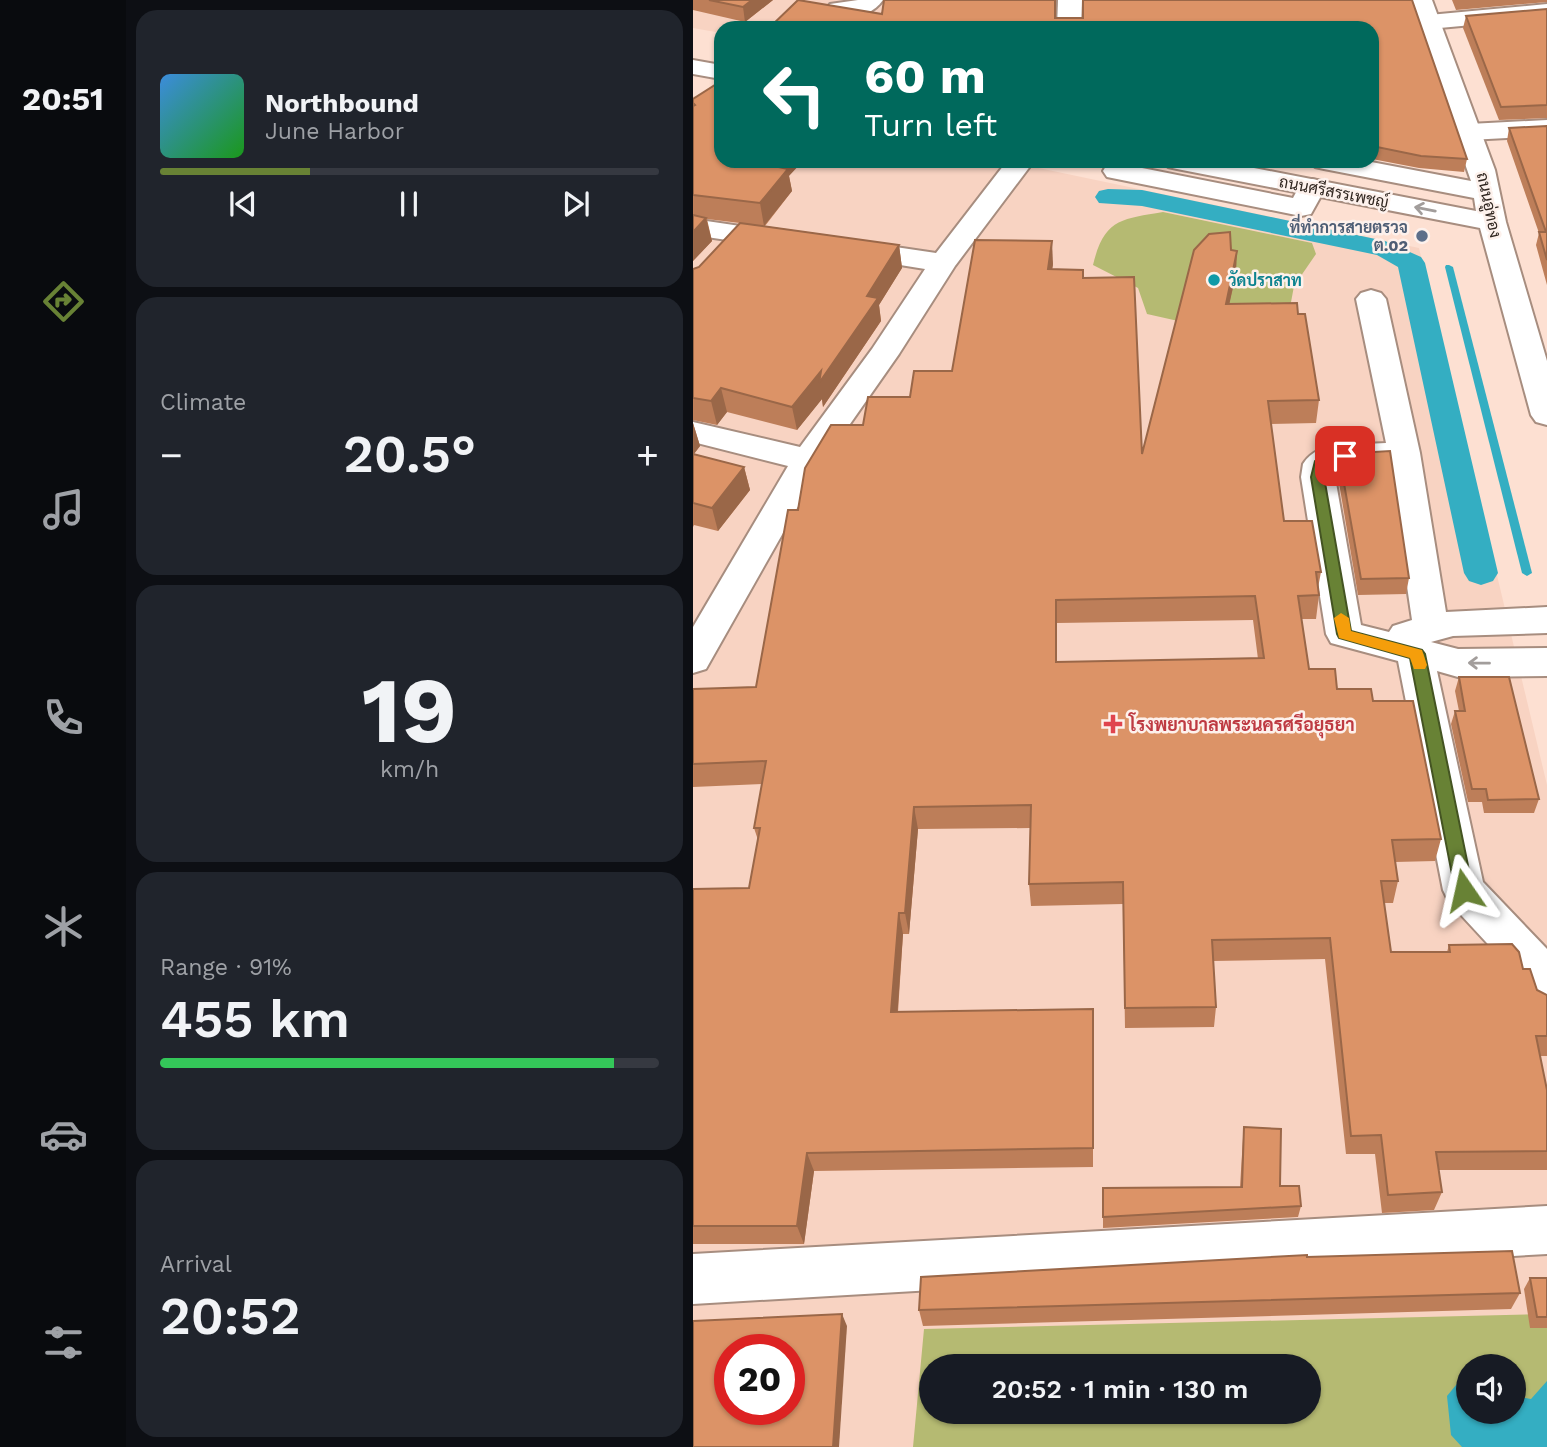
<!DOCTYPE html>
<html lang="en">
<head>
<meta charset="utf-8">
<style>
  body { margin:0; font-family:"Work Sans",Sarabun,sans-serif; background:#20242c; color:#f1f3f6; height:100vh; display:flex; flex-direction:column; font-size:26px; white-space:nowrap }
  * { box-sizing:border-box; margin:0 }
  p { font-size:23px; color:#9ea1a6 }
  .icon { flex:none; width:38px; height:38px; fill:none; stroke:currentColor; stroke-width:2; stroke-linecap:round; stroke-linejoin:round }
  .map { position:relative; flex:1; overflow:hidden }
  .panel { display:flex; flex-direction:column; gap:10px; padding:10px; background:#0d0f14; width:567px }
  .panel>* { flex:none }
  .guide { position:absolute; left:21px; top:21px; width:665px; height:147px; border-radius:21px; box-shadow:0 2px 5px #0004; background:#00695c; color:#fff; overflow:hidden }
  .tools { position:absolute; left:763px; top:1354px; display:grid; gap:14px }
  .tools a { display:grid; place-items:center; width:70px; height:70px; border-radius:50%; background:#171b24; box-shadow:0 2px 5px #0004; font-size:35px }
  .speed { position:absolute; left:21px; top:1334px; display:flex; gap:14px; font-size:35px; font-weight:700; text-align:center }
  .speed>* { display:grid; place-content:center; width:91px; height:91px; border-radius:50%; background:#171b24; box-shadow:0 2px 5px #0004; line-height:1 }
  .speed .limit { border:10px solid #d22; background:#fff; color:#111 }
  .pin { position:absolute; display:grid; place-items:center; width:60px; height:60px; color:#fff; margin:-30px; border-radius:14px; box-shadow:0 4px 10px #0006 }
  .me { position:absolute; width:77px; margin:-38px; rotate:349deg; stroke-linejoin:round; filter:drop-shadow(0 0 5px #0008) }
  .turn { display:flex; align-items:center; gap:24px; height:147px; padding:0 35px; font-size:32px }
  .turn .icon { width:91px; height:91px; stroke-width:2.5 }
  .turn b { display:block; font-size:49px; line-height:60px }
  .big { font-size:52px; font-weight:600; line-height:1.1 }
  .panel .widget { flex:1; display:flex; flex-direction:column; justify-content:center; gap:10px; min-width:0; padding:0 24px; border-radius:21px; background:#20242c }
  .panel .dial { align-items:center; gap:0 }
  .dial b { font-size:91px; line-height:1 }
  .song { display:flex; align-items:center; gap:21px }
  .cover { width:84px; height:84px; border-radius:10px; background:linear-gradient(135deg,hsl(210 70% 55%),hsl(120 70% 35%)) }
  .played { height:7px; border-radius:4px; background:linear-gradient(90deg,#688235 30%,#363941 30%) }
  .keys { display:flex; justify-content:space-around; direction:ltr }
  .heat { display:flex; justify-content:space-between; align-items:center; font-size:38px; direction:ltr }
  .charge { height:10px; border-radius:5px; background:linear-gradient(90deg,#34c759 91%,#363941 0) }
  .trip { position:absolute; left:226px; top:1354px; width:402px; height:70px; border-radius:35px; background:#171b24; box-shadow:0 2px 5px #0004; font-weight:600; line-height:70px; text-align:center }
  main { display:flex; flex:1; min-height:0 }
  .tabs { display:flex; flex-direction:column; width:126px; justify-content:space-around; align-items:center; background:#090b0e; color:#9ea1a6 }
  .tabs .icon { width:49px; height:49px }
  .tabs .on { color:#688235 }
  .tabs b { font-size:32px; color:#f1f3f6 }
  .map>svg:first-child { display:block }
  .built { fill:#f8d3c2; fill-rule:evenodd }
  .green { fill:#b5ba72; fill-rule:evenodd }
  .water { fill:#34aec2 }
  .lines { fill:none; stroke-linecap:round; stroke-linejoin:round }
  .stream { fill:#34aec2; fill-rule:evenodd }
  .canal { fill:#34aec2; fill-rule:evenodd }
  .minor-casing { stroke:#a78d7f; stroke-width:4 }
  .major-casing { stroke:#a78d7f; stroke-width:4 }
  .minor { fill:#fff; fill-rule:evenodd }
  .major { fill:#fff; fill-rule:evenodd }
  .wall { fill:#bd7e59; fill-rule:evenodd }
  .shaded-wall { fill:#9a6748 }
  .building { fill:#dc9367; stroke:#9a6748; stroke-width:2; fill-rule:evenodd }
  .oneway { stroke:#a29d9b }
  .route { fill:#688235; stroke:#445422; stroke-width:2 }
  .slow { fill:#f59e0b }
  .service-dot { fill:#5c6f8a; stroke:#fdf1ec; stroke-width:2.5 }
  .culture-dot { fill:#0f9aa8; stroke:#fdf1ec; stroke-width:2.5 }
  .health-dot { fill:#e0444e; stroke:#fdf1ec; stroke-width:2.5 }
  .labels { text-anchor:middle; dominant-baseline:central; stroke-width:5; stroke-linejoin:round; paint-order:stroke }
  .far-street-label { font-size:16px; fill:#302620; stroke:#fdf1ec }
  .far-service-label { font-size:16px; font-weight:bold; fill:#4e5e75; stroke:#fdf1ec; text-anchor:end }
  .far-culture-label { font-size:16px; font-weight:bold; fill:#0d838f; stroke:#fdf1ec; text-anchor:start }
  .health-label { font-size:18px; font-weight:bold; fill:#be3a42; stroke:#fdf1ec; text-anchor:start }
</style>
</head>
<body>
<main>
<nav class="tabs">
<b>20:51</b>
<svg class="icon on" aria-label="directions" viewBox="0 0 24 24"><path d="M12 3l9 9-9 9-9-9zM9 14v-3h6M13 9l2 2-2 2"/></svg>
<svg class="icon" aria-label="music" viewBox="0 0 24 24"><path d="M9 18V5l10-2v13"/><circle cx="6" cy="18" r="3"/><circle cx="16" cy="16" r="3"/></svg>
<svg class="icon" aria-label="phone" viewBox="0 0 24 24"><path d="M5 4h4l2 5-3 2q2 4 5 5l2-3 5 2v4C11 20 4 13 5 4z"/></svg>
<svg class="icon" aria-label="climate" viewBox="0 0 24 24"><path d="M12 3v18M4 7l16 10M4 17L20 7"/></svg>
<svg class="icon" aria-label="car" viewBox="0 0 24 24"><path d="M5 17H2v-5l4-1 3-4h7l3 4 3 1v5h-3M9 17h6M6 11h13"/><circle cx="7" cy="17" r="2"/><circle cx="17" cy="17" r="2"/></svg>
<svg class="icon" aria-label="filters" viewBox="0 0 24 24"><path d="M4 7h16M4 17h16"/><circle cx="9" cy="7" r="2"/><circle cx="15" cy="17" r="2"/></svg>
</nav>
<section class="panel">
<div class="widget">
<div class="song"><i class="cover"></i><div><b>Northbound</b><p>June Harbor</p></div></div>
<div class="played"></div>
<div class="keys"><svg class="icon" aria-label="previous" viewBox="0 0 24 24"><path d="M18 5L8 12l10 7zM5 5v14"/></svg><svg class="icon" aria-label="pause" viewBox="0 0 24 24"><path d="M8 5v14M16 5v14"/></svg><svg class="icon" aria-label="next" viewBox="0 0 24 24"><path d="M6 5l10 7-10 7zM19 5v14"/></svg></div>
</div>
<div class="widget"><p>Climate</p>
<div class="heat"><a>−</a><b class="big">20.5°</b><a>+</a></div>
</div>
<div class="widget dial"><b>19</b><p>km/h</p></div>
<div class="widget"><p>Range · 91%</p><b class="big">455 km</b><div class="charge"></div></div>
<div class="widget"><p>Arrival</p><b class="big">20:52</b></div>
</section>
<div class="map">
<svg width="854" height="1447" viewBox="0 0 854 1447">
  <rect width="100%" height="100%" fill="#fde0d2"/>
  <g class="built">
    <path d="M0,0H262L261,28H28V33L0,28Z"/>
    <path d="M0,96L28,101V161H312L726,248L854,785V1447H0ZM37,1349H96V1409H37ZM238,1367H616V1412H238ZM775,1367H821V1412H775Z"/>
  </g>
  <g class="green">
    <path d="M470,212L619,243L623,254L601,286L596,313L512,327L454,314L445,288L400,265C411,219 428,219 470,212Z"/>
    <path d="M854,1314V1447H220L231,1329ZM238,1367H616V1412H238ZM775,1367H821V1412H775Z"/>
  </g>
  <path class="water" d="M768,1379L775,1380V1412H821V1396L838,1399L854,1381V1447H769L758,1435L754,1396Z"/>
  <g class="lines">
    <path class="stream" d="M753,265H756L760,267L839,573L834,576L829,573L752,267Z"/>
    <path class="canal" d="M415,189L449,190L692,241L728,257L732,263L805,573L800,581L788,585L776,581L771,573L705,267L684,255L449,206L406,203L402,197L406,191Z"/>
    <defs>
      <g id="minor">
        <path d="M165,0H190C177,18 157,19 137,14L133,9L137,4Z"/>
        <path d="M365,0H389L388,28H364Z"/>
        <path d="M854,4V18L736,29L728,27L724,22L728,17L736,15Z"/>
        <path d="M854,120V136L776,140L767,137L763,132L767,127L776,124Z"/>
        <path d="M314,161H341L262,266L206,354L129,464L13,669L0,673V627L95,466L0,442V422L107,447L179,349L232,269L145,255L141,249L145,243L155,240L243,253Z"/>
        <path d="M416,161H442L439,166L600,198L609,181L619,179L629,181L633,187L618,214L608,216L414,177L410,171Z"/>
        <path d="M0,219L88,232L98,234L102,240L98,246L88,248L0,235Z"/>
        <path d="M678,290L688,293L693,299L727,453L753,612L854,607V633L760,636L738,642L765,649L854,648V676L765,677L744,671L790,882L854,949V1016L838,1010L829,981L756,902L750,890L705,661L638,643L633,634L608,477L610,464C626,438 666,445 693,443L663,299L668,293ZM696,464L719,620L700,626L696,632L668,625L642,477L644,467Z"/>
        <path d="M854,1206V1254L0,1304V1254Z"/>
      </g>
      <g id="major">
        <path d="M715,0H739L802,170L813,222L854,361V425L843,422L838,415L787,228L484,169L475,167L471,161H525L783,211L781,198L631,169L622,167L618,161H673L778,181Z"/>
        <path d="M0,60L28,65V79L0,74Z"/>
      </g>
    </defs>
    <use href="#minor" class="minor-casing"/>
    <use href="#major" class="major-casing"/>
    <use href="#minor" class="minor"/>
    <use href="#major" class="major"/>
  </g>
  <g class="wall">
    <path d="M0,0H80L52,22L0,10Z"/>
    <path d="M105,0L189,14L191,0H363V18H390V0H719L774,159L771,172L726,168L679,159V28H76Z"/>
    <path d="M759,0H854V2L763,10Z"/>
    <path d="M854,9V118L806,120L770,28L773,16Z"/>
    <path d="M0,99L96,176L99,191L72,226L206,245L209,268L186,305L188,321L130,407L129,399L104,430L34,412L24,425L0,420V269L6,267L47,223L14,219L19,241L0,261Z"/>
    <path d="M854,126V285L843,245L846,233L814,141L816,128Z"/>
    <path d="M538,250L543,274L536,304L605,314L626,400L623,423L578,424L591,521L628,572L625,588L626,595L623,619H608L616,669L644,689L680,701L748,839L742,861L702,862L705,881L700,903H691L698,952H754L756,945L830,969L844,990L854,995V1056H847L854,1090V1170H745L749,1192L741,1210L689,1213L682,1154H653L632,959L520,961L523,1007L521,1027L432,1028L430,904L338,906L336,884L337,828L225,829L216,934H210L205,1012L400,1009V1167L121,1171L111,1244H0V889L56,888L65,840L61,828L69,784L0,787V689L63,687L105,510L170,425L259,371L360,264L359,269L390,270L391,278L449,454ZM560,620L565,659L364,662V623Z"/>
    <path d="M0,423L7,446L1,454L51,467L57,490L25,531L1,525L0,527Z"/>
    <path d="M648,454L716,578L713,594L665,595L645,477Z"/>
    <path d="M766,677L846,799L841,813H791L789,802H775L758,724L762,711H766L762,691Z"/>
    <path d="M551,1127L587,1186L608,1206L605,1217L410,1228V1188L547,1187L550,1138Z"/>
    <path d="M614,1257L827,1293L818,1309L230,1326L226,1310Z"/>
    <path d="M837,1278H854V1328H837L831,1289Z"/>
  </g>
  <g class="shaded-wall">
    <path d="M59,0H80L52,22L50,7Z"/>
    <path d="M85,161H110L96,176L99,191L71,226L67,203L80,166Z"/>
    <path d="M13,218L19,241L0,261V232Z"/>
    <path d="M359,241L360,264L356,293L355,269Z"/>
    <path d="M206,245L209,268L186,305L188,321L130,407L129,399L104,430L99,407L174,296Z"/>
    <path d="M544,251L543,274L531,328L533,304Z"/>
    <path d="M28,388L34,412L24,425L18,401Z"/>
    <path d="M0,423L7,446L0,455Z"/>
    <path d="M51,467L57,490L25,531L19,508Z"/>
    <path d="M363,600L364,623V686L363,662Z"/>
    <path d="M221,807L225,829L216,934L212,913Z"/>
    <path d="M206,913L210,934L203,1033L198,1012Z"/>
    <path d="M114,1153L121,1171L111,1244L104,1226Z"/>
    <path d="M149,1314L154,1326L146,1447H140Z"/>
  </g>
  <g class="building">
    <path d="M16,0H59L50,7Z"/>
    <path d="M105,0L189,14L191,0H362V18H390V0H719L774,159L728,156L679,146V28H76Z"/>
    <path d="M854,9V105L808,107L773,16Z"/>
    <path d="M25,83H28V161H85L80,166L95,169L67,203L0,195V106L2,105L0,103V99Z"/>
    <path d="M854,126V260L846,232H853L816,128Z"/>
    <path d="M0,215L13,218L0,232Z"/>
    <path d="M47,223L206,245L174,296L185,298L126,383L128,371L99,407L28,388L18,401L0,398V269L6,267Z"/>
    <path d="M537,232L538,250L544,251L533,304L604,303L605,314H612L626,400L575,401L591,521H619L628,572H623L626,595L605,596L616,669H642L644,689H678L680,701H720L748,839L699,840L705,881H688L698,952H757L756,945L819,944L826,952L830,969H837L844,990L854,995V1036H843L854,1090V1151L743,1152L749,1192L695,1195L688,1135L658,1136L637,938L519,940L523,1007L432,1008L430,882L336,884L338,805L221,807L212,913H206L198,1012L400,1009V1148L114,1153L104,1226H0V889L56,888L67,828H61L73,761L0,764V689L63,687L95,510H105L112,468L138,425H170L175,397H217L221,371H259L282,240L359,241L355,269L390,270V278L441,277L449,454L501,250L516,234ZM562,596L571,658L363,662V600Z"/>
    <path d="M697,451L716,578L668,579L647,461L648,454Z"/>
    <path d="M0,454L51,467L19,508L0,503Z"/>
    <path d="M766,677H816L846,799L795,800L793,789H779L762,711H772Z"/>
    <path d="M551,1127L588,1129L587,1186H606L608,1206L410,1217V1188L549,1187Z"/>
    <path d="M819,1251L827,1293L226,1310L228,1277L614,1255V1257Z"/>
    <path d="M837,1278H854V1317H844Z"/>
    <path d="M149,1314L140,1447H0V1321ZM37,1349H96V1409H37Z"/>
  </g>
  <defs><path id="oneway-shaft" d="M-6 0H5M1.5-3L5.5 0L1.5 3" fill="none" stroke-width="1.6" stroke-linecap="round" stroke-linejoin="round" transform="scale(1.75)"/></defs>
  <g class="oneway">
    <use href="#oneway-shaft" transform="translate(732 209) rotate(-169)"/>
    <use href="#oneway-shaft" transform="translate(786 663) rotate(-179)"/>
  </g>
  <path class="route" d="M652,451L658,456L656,459L640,461L633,466L631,477L658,631L729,650L732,654L780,890L777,895L771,897L765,895L762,890L717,658L646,638L644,634L618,477L622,461L632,454Z"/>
  <path class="slow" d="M648,613L656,618L658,631L729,650L734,665L732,669H721L717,658L646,638L641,618Z"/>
  <circle class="service-dot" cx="729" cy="236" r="7"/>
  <circle class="culture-dot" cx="521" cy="280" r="7"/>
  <path class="health-dot" d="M416.5 713.5h7v7h7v7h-7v7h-7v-7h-7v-7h7z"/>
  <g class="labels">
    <g class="far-street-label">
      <text transform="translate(641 192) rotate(11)">ถนนศรีสรรเพชญ์</text>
      <text transform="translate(796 205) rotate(78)">ถนนอู่ทอง</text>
    </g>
    <g class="far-service-label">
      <text x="715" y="227">ที่ทำการสายตรวจ<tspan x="715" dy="18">ต.02</tspan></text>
    </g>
    <g class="far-culture-label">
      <text x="535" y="280">วัดปราสาท</text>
    </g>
    <g class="health-label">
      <text x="436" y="724">โรงพยาบาลพระนครศรีอยุธยา</text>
    </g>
  </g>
</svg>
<div class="tools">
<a><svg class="icon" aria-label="sound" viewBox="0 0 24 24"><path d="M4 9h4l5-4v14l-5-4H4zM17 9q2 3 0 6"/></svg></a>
</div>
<div class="speed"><div class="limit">20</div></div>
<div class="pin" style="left:652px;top:456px;background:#d93025"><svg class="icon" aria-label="arrive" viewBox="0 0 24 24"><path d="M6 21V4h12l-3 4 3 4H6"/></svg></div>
<svg class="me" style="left:771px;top:890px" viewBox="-20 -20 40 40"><path d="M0-17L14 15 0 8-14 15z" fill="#688235" stroke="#fff" stroke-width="4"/></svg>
<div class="trip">20:52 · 1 min · 130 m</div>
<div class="guide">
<div class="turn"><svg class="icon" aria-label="left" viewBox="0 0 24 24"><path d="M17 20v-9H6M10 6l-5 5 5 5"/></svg><div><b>60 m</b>Turn left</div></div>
</div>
</div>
</main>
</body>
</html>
